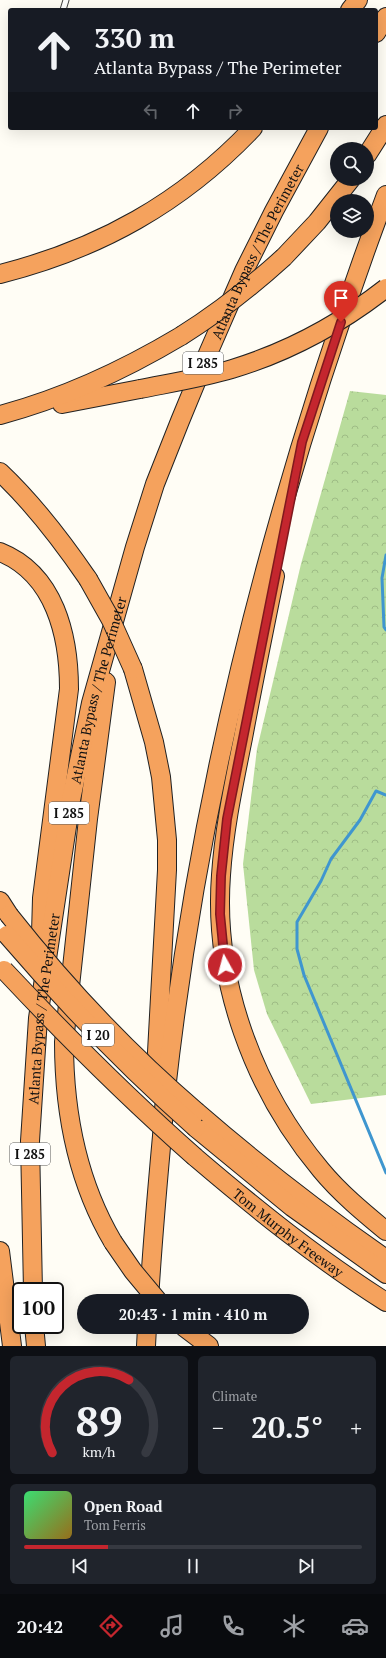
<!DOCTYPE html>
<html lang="en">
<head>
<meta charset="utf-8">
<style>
  body { margin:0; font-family:"PT Serif",serif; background:#20242c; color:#f1f3f6; height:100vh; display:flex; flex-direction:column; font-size:15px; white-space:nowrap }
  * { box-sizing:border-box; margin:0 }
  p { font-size:13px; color:#9ea1a6 }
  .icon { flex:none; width:22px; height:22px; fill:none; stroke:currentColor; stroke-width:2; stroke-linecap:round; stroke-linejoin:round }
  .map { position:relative; height:1346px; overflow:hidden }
  .drawer { display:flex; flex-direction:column; gap:10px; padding:10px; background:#0d0f14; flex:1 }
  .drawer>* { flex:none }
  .top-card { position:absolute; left:8px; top:8px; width:370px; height:122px; border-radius:4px; box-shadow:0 4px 16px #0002; background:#171b24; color:#f1f3f6; overflow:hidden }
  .buttons { position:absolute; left:330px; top:142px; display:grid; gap:8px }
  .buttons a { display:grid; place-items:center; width:44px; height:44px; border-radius:50%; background:#171b24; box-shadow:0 4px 16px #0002; font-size:20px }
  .speed { position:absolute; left:12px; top:1282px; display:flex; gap:8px; font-size:20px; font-weight:700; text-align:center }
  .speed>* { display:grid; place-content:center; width:52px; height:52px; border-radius:50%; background:#171b24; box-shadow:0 4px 16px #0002; line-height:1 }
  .speed .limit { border:2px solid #111; border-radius:6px; background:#fff; color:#111 }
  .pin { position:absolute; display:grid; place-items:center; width:34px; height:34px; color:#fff; margin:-41px -17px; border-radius:50% 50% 50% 0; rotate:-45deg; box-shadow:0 0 4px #0007 }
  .pin .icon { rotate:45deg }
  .me { position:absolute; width:44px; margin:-22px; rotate:353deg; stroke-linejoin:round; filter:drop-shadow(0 0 3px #0008) }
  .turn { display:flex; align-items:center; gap:14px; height:84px; padding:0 20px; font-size:18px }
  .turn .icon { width:52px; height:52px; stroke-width:2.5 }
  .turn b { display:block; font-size:28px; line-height:34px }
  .lanes { display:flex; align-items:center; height:38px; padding:0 20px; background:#0003; justify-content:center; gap:20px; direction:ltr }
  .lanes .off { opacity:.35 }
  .big { font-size:30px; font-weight:700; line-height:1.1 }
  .drawer .card { flex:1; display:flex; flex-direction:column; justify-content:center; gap:6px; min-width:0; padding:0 14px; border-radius:6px; background:#20242c }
  .drawer .dial { align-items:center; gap:0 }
  .dial svg { height:104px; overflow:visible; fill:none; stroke:#363941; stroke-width:7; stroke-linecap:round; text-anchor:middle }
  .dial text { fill:#f1f3f6; stroke:none }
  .song { display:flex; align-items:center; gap:12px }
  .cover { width:48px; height:48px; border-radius:6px; background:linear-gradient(135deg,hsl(140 70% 55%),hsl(40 70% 35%)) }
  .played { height:4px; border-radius:2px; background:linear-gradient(90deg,#c4262e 25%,#363941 25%) }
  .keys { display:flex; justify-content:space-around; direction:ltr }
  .heat { display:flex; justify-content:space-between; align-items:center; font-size:22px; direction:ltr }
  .drawer .tiles { flex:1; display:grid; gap:10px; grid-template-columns:1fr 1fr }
  .card:last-child { grid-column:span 2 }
  .trip { position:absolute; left:77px; top:1294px; width:232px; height:40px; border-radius:20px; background:#171b24; box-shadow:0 4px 16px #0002; font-weight:700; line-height:40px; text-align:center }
  .dock { display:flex; height:64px; justify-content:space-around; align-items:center; background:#090b0e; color:#9ea1a6 }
  .dock .icon { width:28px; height:28px }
  .dock .selected { color:#c4262e }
  .dock b { font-size:18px; color:#f1f3f6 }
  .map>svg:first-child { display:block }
  .forest { fill:url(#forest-crowns) }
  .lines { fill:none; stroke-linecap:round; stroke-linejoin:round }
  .stream { stroke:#3f96cf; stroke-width:3 }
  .lane-casing { stroke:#444; stroke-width:7 }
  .highway-casing { stroke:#222; stroke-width:20 }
  .lane { stroke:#fff; stroke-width:5 }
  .highway { stroke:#f5a25d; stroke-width:18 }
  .highway-bridge-casing { stroke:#222; stroke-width:20; stroke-linecap:butt }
  .highway-bridge { stroke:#f5a25d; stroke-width:18 }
  .route-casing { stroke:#7f191e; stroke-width:10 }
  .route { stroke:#c4262e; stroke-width:7 }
  .labels { text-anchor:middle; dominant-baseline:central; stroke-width:4; stroke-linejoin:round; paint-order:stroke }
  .shield { fill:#fff; stroke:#585858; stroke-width:1 }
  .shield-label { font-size:13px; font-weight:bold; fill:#111 }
  .street-label { font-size:14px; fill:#111; stroke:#fff }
</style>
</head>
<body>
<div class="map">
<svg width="386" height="1346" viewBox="0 0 386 1346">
  <defs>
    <pattern id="forest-crowns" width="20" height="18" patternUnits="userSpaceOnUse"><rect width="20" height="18" fill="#b9dc9c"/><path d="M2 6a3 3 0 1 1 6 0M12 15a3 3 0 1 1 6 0" fill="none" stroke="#9ebc85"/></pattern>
  </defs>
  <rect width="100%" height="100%" fill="#fffdf5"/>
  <path class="forest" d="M350,391L386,395V1095L311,1104L267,1014L254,970L243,864L257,749L301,564Z"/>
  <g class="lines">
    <g class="stream">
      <path d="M386,555L382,578L384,627L386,630"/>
      <path d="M386,795L376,791L360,820L331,859L321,881L297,922V949L304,975L386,1173"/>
    </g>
    <defs>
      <path id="lane" d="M63,10L66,0"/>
      <g id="highway">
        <path d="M350,10L358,0"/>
        <path d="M376,33L386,17"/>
        <path d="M367,155L386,125"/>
        <path d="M284,257L317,222L351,179"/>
        <path d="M0,274C99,249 182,203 253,128"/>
        <path d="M62,404L140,389"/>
        <path d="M0,415C64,398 124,370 181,336"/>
        <path d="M0,472C34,504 62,541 88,579"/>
        <path d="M0,552C55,574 69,636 69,689L42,898L41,933"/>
        <path d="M275,576C264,630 253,684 243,738C234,783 224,829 221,875C213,981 254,1090 321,1170C340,1193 363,1212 386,1231"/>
        <path d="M133,669L154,742L161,777L167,840V870L157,1052L163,1080"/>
        <path d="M106,682L88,819L64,1042C64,1113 77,1181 113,1242"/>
        <path d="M0,901L9,915"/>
        <path d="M197,1112C257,1164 320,1213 386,1259"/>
        <path d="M196,1128L292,1207L386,1274"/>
        <path id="s1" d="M195,1157C256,1209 318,1259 386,1302"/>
        <path d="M0,1251L12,1346"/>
        <path id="s2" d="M33,1291L30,1141L38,1018L71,800L91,703L135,547L155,484L180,421L206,358L244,271L274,211L319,128"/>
        <path d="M149,1301C152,1246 157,1191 162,1136C163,1121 164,1106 166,1090C200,784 278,483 386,195"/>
        <path d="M34,1325L36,1346"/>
        <path d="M184,1327L209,1346"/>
        <path d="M146,1346L147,1327"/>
      </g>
    </defs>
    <use href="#lane" class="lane-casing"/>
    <use href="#highway" class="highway-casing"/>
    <use href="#lane" class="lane"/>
    <use href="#highway" class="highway"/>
    <defs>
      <g id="highway-bridge">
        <path d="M181,336C218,313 252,286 284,257"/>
        <path d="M140,389C170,383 202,378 232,369C288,352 340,324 386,288"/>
        <path d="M88,579L111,620L133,669"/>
        <path d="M9,915C65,986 128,1053 197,1112"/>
        <path d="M7,935C67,1005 127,1067 196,1128"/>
        <path d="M4,970C65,1035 128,1098 195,1157"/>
        <path d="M113,1242L133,1271L158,1301"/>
      </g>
    </defs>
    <use href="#highway-bridge" class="highway-bridge-casing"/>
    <use href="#highway-bridge" class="highway-bridge"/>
  </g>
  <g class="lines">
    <defs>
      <path id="route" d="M225,965L220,914L221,876L227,819L302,442L341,322"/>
    </defs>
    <use href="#route" class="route-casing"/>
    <use href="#route" class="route"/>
  </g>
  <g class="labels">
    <g class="shield">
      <rect x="183" y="352" width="40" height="22" rx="3"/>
      <rect x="49" y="802" width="40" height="22" rx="3"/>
      <rect x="82" y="1024" width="32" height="22" rx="3"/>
      <rect x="10" y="1143" width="40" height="22" rx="3"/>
    </g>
    <g class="shield-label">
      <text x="203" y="363">I 285</text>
      <text x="69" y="813">I 285</text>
      <text x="98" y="1035">I 20</text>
      <text x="30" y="1154">I 285</text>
    </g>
    <g class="street-label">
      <text stroke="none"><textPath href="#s2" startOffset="1075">Atlanta Bypass / The Perimeter</textPath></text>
      <text stroke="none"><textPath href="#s2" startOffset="607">Atlanta Bypass / The Perimeter</textPath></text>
      <text stroke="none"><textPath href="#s2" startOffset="283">Atlanta Bypass / The Perimeter</textPath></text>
      <text stroke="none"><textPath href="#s1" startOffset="120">Tom Murphy Freeway</textPath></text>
    </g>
  </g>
</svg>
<div class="buttons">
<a><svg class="icon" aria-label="search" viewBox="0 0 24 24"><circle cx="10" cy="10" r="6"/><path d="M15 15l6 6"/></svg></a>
<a><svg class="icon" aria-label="layers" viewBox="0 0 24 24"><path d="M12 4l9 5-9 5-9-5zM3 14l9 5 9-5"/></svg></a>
</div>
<div class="speed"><div class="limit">100</div></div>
<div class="pin" style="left:341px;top:322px;background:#d93025"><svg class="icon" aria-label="arrive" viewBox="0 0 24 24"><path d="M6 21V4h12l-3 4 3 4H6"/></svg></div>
<svg class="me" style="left:225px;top:965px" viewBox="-20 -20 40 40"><circle r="17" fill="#c4262e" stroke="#fff" stroke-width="3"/><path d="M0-11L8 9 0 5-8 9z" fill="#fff"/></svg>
<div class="trip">20:43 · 1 min · 410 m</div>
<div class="top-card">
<div class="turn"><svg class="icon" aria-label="ahead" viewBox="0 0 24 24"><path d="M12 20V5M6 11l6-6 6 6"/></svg><div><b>330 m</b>Atlanta Bypass / The Perimeter</div></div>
<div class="lanes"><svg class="icon off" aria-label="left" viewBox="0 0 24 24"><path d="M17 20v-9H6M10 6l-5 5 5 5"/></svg><svg class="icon" aria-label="ahead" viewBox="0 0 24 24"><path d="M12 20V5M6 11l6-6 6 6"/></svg><svg class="icon off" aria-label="right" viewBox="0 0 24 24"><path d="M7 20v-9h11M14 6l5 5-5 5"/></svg></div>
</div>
</div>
<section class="drawer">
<div class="tiles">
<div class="card dial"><svg viewBox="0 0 100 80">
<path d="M14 69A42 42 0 1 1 86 69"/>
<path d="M14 69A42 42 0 0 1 73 13" stroke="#c4262e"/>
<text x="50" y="56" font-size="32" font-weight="700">89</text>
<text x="50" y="72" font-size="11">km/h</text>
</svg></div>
<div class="card"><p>Climate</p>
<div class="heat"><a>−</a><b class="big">20.5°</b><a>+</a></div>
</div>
<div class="card">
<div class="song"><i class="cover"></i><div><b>Open Road</b><p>Tom Ferris</p></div></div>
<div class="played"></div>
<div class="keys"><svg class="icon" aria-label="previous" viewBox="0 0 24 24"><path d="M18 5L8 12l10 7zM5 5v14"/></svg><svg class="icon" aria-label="pause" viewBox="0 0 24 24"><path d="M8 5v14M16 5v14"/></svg><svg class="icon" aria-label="next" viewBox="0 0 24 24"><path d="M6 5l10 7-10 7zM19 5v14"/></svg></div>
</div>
</div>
</section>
<nav class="dock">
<b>20:42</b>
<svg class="icon selected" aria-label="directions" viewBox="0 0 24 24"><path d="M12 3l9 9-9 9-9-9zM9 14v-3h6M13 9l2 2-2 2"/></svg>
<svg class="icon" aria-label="music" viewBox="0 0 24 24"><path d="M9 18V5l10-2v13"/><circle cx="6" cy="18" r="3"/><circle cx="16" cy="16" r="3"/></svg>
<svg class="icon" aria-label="phone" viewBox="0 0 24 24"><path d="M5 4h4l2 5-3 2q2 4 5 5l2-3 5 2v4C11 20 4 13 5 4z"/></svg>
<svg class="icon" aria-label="climate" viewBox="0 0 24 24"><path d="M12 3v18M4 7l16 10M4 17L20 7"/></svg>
<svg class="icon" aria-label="car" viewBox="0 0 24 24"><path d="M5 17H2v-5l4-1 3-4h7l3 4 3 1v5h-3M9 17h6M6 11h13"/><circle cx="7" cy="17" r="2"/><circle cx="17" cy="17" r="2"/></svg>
</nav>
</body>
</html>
